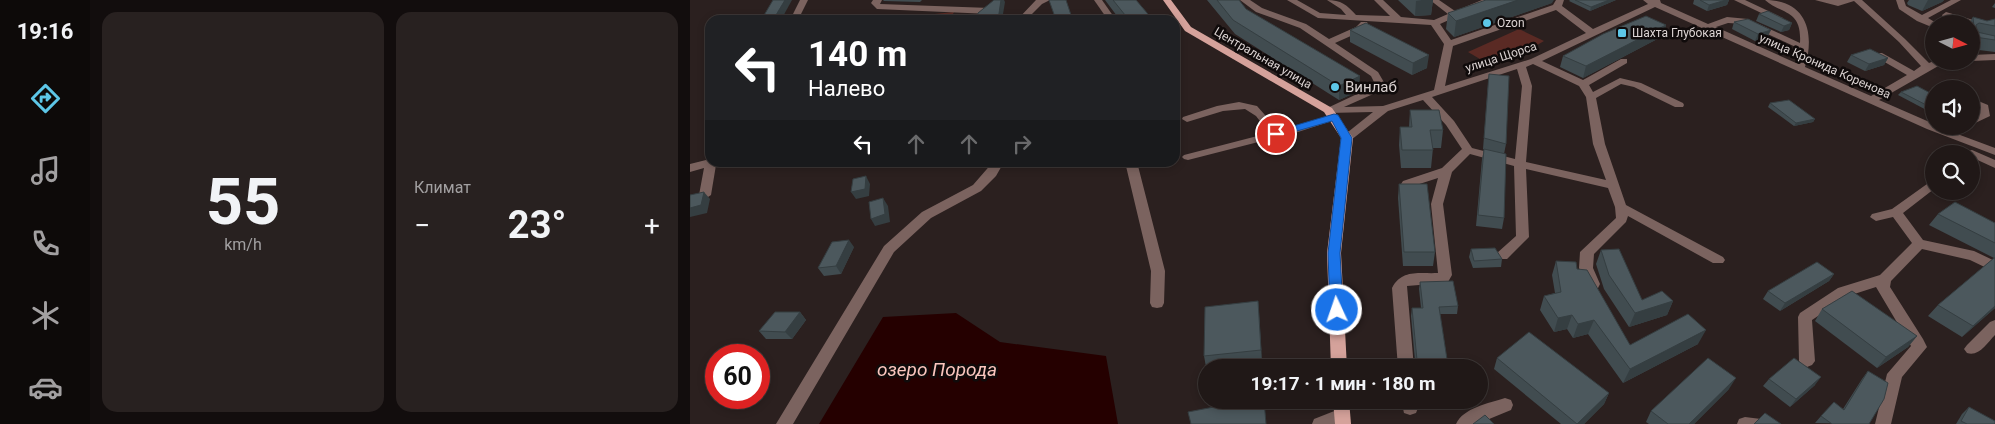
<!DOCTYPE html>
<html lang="ru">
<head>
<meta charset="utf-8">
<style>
  body { margin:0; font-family:Roboto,sans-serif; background:#282120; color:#f1f3f6; height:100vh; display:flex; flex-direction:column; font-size:19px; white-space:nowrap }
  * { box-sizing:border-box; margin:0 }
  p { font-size:16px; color:#a2a0a1 }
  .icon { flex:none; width:28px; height:28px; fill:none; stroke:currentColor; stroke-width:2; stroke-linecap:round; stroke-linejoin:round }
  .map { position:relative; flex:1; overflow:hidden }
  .details { display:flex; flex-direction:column; gap:12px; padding:12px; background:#120d0d; width:600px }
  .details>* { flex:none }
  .top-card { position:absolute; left:15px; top:15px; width:475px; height:152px; border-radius:15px; box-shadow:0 2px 8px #0003,0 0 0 1px #3d3736; background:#202124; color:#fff; overflow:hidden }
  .needle { width:32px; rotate:96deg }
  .fabs { position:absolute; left:1235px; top:15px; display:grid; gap:10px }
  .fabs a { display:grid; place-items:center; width:55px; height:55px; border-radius:50%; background:#201817; box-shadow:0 2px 8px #0003,0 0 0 1px #3d3736; font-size:25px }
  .speed { position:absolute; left:15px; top:344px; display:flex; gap:10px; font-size:25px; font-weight:700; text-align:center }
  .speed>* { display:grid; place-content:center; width:65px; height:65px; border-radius:50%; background:#201817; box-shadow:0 2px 8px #0003,0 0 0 1px #3d3736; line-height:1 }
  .speed .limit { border:8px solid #d22; background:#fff; color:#111 }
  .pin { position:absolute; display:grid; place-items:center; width:42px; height:42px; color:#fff; margin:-21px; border:2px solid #fff; border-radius:50%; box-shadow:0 1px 5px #0007 }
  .me { position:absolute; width:55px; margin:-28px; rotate:357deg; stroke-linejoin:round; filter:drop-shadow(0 0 4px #0008) }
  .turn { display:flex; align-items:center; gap:18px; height:105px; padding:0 20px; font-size:22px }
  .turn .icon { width:65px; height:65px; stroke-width:2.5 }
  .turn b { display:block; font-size:35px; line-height:42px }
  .lanes { display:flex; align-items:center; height:48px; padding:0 20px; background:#0003; justify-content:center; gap:25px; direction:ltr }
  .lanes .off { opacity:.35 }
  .big { font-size:38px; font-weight:700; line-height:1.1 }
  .details .card { flex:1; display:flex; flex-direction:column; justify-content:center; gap:8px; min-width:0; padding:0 18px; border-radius:15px; background:#282120 }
  .details .dial { align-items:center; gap:0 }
  .dial b { font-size:65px; line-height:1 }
  .heat { display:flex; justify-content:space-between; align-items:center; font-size:28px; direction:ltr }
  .details .tiles { flex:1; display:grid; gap:12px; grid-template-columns:repeat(2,1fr) }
  .trip { position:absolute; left:508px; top:359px; width:290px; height:50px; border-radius:25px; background:#201817; box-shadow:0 2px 8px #0003,0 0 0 1px #3d3736; font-weight:700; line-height:50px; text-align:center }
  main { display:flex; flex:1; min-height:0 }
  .tabs { display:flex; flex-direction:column; width:90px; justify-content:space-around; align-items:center; background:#0d0a09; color:#a2a0a1 }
  .tabs .icon { width:35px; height:35px }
  .tabs .selected { color:#5dc7e8 }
  .tabs b { font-size:22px; color:#f1f3f6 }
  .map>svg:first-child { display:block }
  .green { fill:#5a2a24 }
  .water { fill:#250000 }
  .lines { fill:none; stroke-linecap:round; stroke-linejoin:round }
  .minor { fill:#7b635f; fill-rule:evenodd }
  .major { fill:#d5a29b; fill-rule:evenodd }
  .wall { fill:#414c50 }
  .shaded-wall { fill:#353e41 }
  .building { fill:#4c585d; stroke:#353e41 }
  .route { fill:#1a73e8; stroke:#114b97 }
  .poi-dot { fill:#5dc7e8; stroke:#100b0b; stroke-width:2 }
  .labels { text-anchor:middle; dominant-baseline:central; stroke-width:5; stroke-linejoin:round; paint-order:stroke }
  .far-poi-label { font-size:12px; fill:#dcd4d3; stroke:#100b0b; text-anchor:start }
  .far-street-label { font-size:12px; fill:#dcd4d3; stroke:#100b0b }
  .poi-label { font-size:15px; fill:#dcd4d3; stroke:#100b0b; text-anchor:start }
  .near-water-label { font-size:19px; font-style:italic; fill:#fbc6be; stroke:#100b0b }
</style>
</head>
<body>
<main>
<nav class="tabs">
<b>19:16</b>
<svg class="icon selected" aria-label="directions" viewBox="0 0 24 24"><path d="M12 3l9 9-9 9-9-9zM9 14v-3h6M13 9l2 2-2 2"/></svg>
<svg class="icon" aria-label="music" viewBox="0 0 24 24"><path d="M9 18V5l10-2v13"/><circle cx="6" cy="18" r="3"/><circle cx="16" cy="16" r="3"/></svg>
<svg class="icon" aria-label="phone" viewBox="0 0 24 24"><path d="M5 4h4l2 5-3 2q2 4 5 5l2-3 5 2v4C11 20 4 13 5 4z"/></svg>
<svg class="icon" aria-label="climate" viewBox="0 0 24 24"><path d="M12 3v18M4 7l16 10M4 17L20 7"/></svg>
<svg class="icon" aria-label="car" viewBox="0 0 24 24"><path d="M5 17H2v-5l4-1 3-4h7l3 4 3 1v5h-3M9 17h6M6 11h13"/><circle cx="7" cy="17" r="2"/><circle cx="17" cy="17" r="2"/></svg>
</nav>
<section class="details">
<div class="tiles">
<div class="card dial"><b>55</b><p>km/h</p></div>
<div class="card"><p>Климат</p>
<div class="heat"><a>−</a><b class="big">23°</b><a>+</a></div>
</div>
</div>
</section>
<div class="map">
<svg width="1305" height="424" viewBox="0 0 1305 424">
  <rect width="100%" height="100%" fill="#2b201f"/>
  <g class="green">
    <path d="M264,12L260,20H186Z"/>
    <path d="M829,29L854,41L832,54L795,62L778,52Z"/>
  </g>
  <path class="water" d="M266,313L310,342L416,356L428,424H129L193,317Z"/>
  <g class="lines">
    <g class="minor">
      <path d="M110,0H118L108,20H100Z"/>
      <path d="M183,0H192L190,4L300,8L304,11L300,14L187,9L181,3Z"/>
      <path d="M346,0H360L352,4L336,20H327Z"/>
      <path d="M404,0H412L426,20H418Z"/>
      <path d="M550,0H560L572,8L616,24L639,39L666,27L671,22H677L678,24L672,31L645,43L688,72L695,84L690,91L654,107L693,106L744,90L754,44L741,25L628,18L597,0H607L630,13L656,15L651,9L637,0C651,0 657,5 666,15L700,16L684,0H693L711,17L744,20L758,14L740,0H749L765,11L792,0H803L750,24L761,40L863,5L866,0H874L872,6L903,29L958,4L953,0H970L971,3L1018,24L1037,17L1058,19L1110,43C1112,9 1092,15 1075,0C1117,0 1125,33 1115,67L1181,96L1217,75L1186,57V53H1192L1224,71L1231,66L1209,42L1164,1L1148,6L1125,0H1172L1215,39L1239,63L1244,61H1257L1189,100L1244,124V126H1274L1262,132L1305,148V155L1237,129L965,7L852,61L893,80L931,59H937V63L899,85L903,92L930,78L951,83L993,103L994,105L993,107H985L944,87L931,84L906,98L915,144L936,205L1033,257L1035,260L1033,263H1023L938,216L936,222L904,254L903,268L910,284L908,288L903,289L898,288L889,268L890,252L926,218L925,207L918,188L836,169L839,237L817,259H807L805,256L807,253L826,236L824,166L780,154L762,172L753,204L762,275L758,282L753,283L717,286L724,368H708L702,288C712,269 729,274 748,273L741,204L748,178L717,188L711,184L713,181L752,168L772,149L756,125L733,100L698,111L661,140H653L651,138L653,136L683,112L638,113L633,110L682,87L685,84L681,76L610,28L566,12ZM866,10L896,33L841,59L755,86L763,46ZM1038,23L1056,24L1110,49L1106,63L1026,27ZM843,64L889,86L896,97L903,144L916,180L836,162L842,86L836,67ZM827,69L832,86L825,159L782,148L764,121L742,97Z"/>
      <path d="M1044,0H1055L1093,18L1086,20Z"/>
      <path d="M1206,0H1214L1216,6L1232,15L1261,0H1271L1238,18L1248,24H1244V28L1227,21L1209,9Z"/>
      <path d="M1256,12L1290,22L1305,20V26L1290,28L1253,17L1252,15Z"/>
      <path d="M1305,54V60L1281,61V55Z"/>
      <path d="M1281,98L1298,105L1300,116L1281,125V118L1290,114L1289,109L1281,105Z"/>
      <path d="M549,102L567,106L589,131L644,114L649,117L648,119L608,132L498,160L494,159L492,157L494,155L579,133L566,116L555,109L533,111L497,122L492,119L493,117L527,106Z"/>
      <path d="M1282,150L1305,160V168L1281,157V154H1277L1278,151Z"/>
      <path d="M20,159V162H28L26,165L21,195L15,199L9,195L14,168L0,172V164Z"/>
      <path d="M303,162H314L306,176L291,191L241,218L204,252L103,424H86L194,246L232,212L283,185Z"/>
      <path d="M435,162H447L475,271L474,303L472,307L467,308L462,307L460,303L461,271Z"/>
      <path d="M1244,179V189L1213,213L1233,240L1284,251L1305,261V272L1280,260L1232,249L1201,281L1200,287L1233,339L1237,347L1212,377L1201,424H1185L1197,374L1221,346L1186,287L1158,296L1122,320L1125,361L1122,365L1117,367L1112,365L1109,361L1108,317L1110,313L1148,288L1190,275L1222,243L1203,217L1186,221L1180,217L1182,214L1202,209Z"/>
      <path d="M1305,320V335C1297,343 1289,357 1277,353L1274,349L1277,345L1300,322Z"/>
      <path d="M815,398L821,400L823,405L821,410L787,424H766C773,408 799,403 815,398Z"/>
      <path d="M711,400H727L728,408L726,413L720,415L714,413Z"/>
      <path d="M652,408L658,410L660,415L658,420L649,424H622L624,419Z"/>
      <path d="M1055,417L1071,419L1073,424H1047L1049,419Z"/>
    </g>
    <g class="major">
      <path d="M473,0H481L501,27L642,108L663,138L651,253L657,368H641L637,253L651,138L634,112L495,31Z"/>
      <path d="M643,400H659L661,424H645Z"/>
    </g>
  </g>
  <g class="wall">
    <path d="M193,0H232L230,2L194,1Z"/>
    <path d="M415,0H446L463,20H430Z"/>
    <path d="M517,0H549L556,9L669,91L649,100L545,34Z"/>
    <path d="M708,0H743L741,15L725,16Z"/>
    <path d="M880,0H926L900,11L879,1Z"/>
    <path d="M1004,0H1039L1037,5L1017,11L1003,4Z"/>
    <path d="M1219,0H1254L1252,2L1232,11L1218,5L1217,3Z"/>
    <path d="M862,3L764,37L756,29L758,13Z"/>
    <path d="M1305,3V8L1302,7Z"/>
    <path d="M1069,14L1102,23L1099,30L1091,32L1066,21Z"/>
    <path d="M1283,17L1297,21L1305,19V52L1281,49V24H1278Z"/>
    <path d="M1044,22L1078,36L1065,41L1042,29Z"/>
    <path d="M976,25L973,36L893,78L870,67L873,56Z"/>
    <path d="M660,30L737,68L722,75L660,42Z"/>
    <path d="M1161,55L1198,58L1194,65L1175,71L1157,62Z"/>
    <path d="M799,74L816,144L814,154V218L812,229L786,226L792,159L794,149H793L798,84Z"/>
    <path d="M1211,92L1244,95V114L1208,95Z"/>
    <path d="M1080,103L1125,119L1123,122L1104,126L1078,107Z"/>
    <path d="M720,110L753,130L751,148H743L741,168H711L709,145L710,127H719Z"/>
    <path d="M709,184L745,252L743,266H713L708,198Z"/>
    <path d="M1248,214L1305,223V308L1272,337L1238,316L1248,305L1304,258L1239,225Z"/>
    <path d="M164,247L151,274L134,276L128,268Z"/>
    <path d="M781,249L812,259L811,267L783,268L779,257Z"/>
    <path d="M911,250L952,300L983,301L977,315L939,327L914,289L906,264Z"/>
    <path d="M866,261L887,269L940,345L1008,344L933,383L898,334L883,338L877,329L864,332L850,310L854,296L865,293L862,275Z"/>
    <path d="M1144,274L1139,281L1090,311L1073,299L1078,291Z"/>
    <path d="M730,282L768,306L767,314H750L758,366L779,368H724V362L725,361L721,316L722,308H731L729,289Z"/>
    <path d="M568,301L572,361L516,367L514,356Z"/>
    <path d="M1132,309L1227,336L1218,347L1187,368L1125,321Z"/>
    <path d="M110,312L116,320L102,339H76L69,331Z"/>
    <path d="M807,358L919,393L914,404L894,424H871L804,369Z"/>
    <path d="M1178,371L1179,424L1125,423L1131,416L1153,409L1172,379Z"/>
    <path d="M1079,379L1125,385L1100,407L1073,386Z"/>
    <path d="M1039,389L1004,424H959L956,422L961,411Z"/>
    <path d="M746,400H785L783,407L778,409L747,410Z"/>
    <path d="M1279,407L1305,424H1266L1272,414Z"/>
  </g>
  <g class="shaded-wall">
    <path d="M95,0H102L91,20H75L73,17Z"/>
    <path d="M311,0H314L315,2L312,20H308Z"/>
    <path d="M732,0H743L741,15L725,16L726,1Z"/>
    <path d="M828,0H864L862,3L764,37L766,21Z"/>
    <path d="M919,0H926L900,11L901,7Z"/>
    <path d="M1036,0H1039L1037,5L1017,11L1019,5Z"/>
    <path d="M1238,0H1254L1252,2L1232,11Z"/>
    <path d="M382,18L383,20H369Z"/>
    <path d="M1102,23L1099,30L1091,32L1094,26Z"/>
    <path d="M976,25L973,36L893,78L896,66Z"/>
    <path d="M1081,30L1078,36L1065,41L1068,34Z"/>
    <path d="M739,55L737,68L722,75L723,63Z"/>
    <path d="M1198,58L1194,65L1175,71L1179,64Z"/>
    <path d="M670,76L669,91L649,100V86Z"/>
    <path d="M1125,119L1123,122L1104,126L1106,123Z"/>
    <path d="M176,176L180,184L179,196L166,199L161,192Z"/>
    <path d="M14,192L20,199L17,213L0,217V208Z"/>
    <path d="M193,198L198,206L200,222L185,226L181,219Z"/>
    <path d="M159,240L164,247L151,274L146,266Z"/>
    <path d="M1144,274L1139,281L1090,311L1095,303Z"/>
    <path d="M568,301L569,312L572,361L571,350Z"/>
    <path d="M983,301L977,315L939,327L945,313Z"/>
    <path d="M1305,306V308L1272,337L1283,326Z"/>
    <path d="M110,312L116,320L102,339L95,332Z"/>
    <path d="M882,315L877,329L864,332L868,318Z"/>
    <path d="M904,320L898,334L883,338L888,324Z"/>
    <path d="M1016,330L1008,344L933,383L940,369Z"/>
    <path d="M1227,336L1218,347L1187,368L1196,357Z"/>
    <path d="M1131,377L1125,385L1100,407L1106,399Z"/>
    <path d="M1046,378L1039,389L1004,424H999Z"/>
    <path d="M919,393L914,404L894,424H887Z"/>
    <path d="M783,400H785L783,407L778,409L780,402Z"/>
  </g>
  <g class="building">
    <path d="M83,0H95L86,15L73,17Z"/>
    <path d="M304,0H311L308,20H287L288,13Z"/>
    <path d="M359,0H376L382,18L366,20Z"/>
    <path d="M423,0H446L463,20H439Z"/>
    <path d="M527,0H549L556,9L670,76L649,86L543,20Z"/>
    <path d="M796,0H828L766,21L758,13Z"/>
    <path d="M885,0H919L901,7Z"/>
    <path d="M1010,0H1036L1019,5Z"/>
    <path d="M1078,11L1102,23L1094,26L1069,14Z"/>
    <path d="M956,16L976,25L896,66L873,56L913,34Z"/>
    <path d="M1283,17L1297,21L1305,19V26L1289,23L1286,25L1287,32L1305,36V40L1285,37Z"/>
    <path d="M1058,19L1081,30L1068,34L1044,22Z"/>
    <path d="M676,23L739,55L723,63L660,30Z"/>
    <path d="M1180,49L1198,58L1179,64L1161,55Z"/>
    <path d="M799,74L819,76L816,144L794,138Z"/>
    <path d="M1227,86L1244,95V109L1211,92Z"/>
    <path d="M1099,100L1125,119L1106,123L1080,103Z"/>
    <path d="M720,110H749L753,130H740L743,150H712L710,127H722Z"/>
    <path d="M794,149L816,154L814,218L788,215Z"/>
    <path d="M176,176L175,189L161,192L163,179Z"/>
    <path d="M709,184H737L745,252H714Z"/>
    <path d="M14,192L11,205L0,208V195Z"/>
    <path d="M193,198L195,214L181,219L179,202Z"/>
    <path d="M1265,202L1305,223V243L1248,214Z"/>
    <path d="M159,240L146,266L128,268L142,242Z"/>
    <path d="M805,248L812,259L784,261L781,249Z"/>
    <path d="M929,249L952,300L972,291L983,301L945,313L919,275L911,250Z"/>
    <path d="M1304,258H1305V306L1283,326L1248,305Z"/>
    <path d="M866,261L886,262L887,269L897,270L940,345L998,314L1016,330L940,369L904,320L888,324L882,315L868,318L854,296L871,292Z"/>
    <path d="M1127,262L1144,274L1095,303L1078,291Z"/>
    <path d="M763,281L768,306L749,307L758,366H779V368H725L724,362L727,360L722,308H733L730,282Z"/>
    <path d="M1162,291L1227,336L1196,357L1132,309Z"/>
    <path d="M568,301L571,350L514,356L515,307Z"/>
    <path d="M85,312H110L95,332L69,331Z"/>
    <path d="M839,332L919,393L887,424L807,358Z"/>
    <path d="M1018,358L1046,378L999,424H978L961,411Z"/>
    <path d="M1104,358L1131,377L1106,399L1079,379Z"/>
    <path d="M1178,371L1198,383L1194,399L1179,424H1142L1131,416L1144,402L1154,410Z"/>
    <path d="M560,400H574L576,424H501L498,412Z"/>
    <path d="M748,400H783L780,402H749Z"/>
    <path d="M1279,407L1305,421V424H1277L1271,421Z"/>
    <path d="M1075,413L1091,424H1064Z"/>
    <path d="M795,415L804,424H783Z"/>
  </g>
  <path class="route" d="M644,114L648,115L662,138L650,253L653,310L651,314H642L640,310L638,253L651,138L642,121L586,137L582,134L583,132Z"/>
  <g class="poi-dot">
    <circle cx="797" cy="23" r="5"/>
    <rect x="927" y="28" width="10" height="10" rx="2.5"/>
    <circle cx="645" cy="87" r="5"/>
  </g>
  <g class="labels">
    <g class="far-poi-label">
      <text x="807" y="23">Ozon</text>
      <text x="942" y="33">Шахта Глубокая</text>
    </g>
    <g class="far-street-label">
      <text transform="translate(811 57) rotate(-18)">улица Щорса</text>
      <text transform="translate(573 58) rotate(30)">Центральная улица</text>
      <text transform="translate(1135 66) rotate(24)">улица Кронида Коренова</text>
    </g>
    <g class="poi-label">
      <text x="655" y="87">Винлаб</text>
    </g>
    <g class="near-water-label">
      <text x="247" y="369">озеро Порода</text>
    </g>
  </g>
</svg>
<div class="fabs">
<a><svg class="needle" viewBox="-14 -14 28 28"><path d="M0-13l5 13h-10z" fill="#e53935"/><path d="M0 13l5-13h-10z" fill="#a2a0a1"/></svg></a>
<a><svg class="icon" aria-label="sound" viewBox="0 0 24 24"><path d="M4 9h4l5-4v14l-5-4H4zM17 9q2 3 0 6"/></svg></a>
<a><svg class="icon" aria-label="search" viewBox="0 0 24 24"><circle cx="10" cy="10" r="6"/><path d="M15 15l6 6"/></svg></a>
</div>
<div class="speed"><div class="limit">60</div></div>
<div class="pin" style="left:586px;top:134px;background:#d93025"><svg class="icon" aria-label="arrive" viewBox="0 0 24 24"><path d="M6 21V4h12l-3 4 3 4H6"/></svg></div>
<svg class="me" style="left:647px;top:310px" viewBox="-20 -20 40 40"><circle r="17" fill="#1a73e8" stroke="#fff" stroke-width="3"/><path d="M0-11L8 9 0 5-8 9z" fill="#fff"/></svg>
<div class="trip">19:17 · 1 мин · 180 m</div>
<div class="top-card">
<div class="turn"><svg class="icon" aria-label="left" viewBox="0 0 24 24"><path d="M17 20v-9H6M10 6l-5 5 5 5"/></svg><div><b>140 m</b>Налево</div></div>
<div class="lanes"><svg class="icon" aria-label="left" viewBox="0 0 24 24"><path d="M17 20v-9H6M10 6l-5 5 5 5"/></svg><svg class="icon off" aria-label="ahead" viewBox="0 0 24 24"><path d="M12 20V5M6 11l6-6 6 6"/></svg><svg class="icon off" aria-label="ahead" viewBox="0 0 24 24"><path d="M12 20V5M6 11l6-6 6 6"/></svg><svg class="icon off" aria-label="right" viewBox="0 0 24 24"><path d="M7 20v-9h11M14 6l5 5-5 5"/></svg></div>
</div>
</div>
</main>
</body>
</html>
